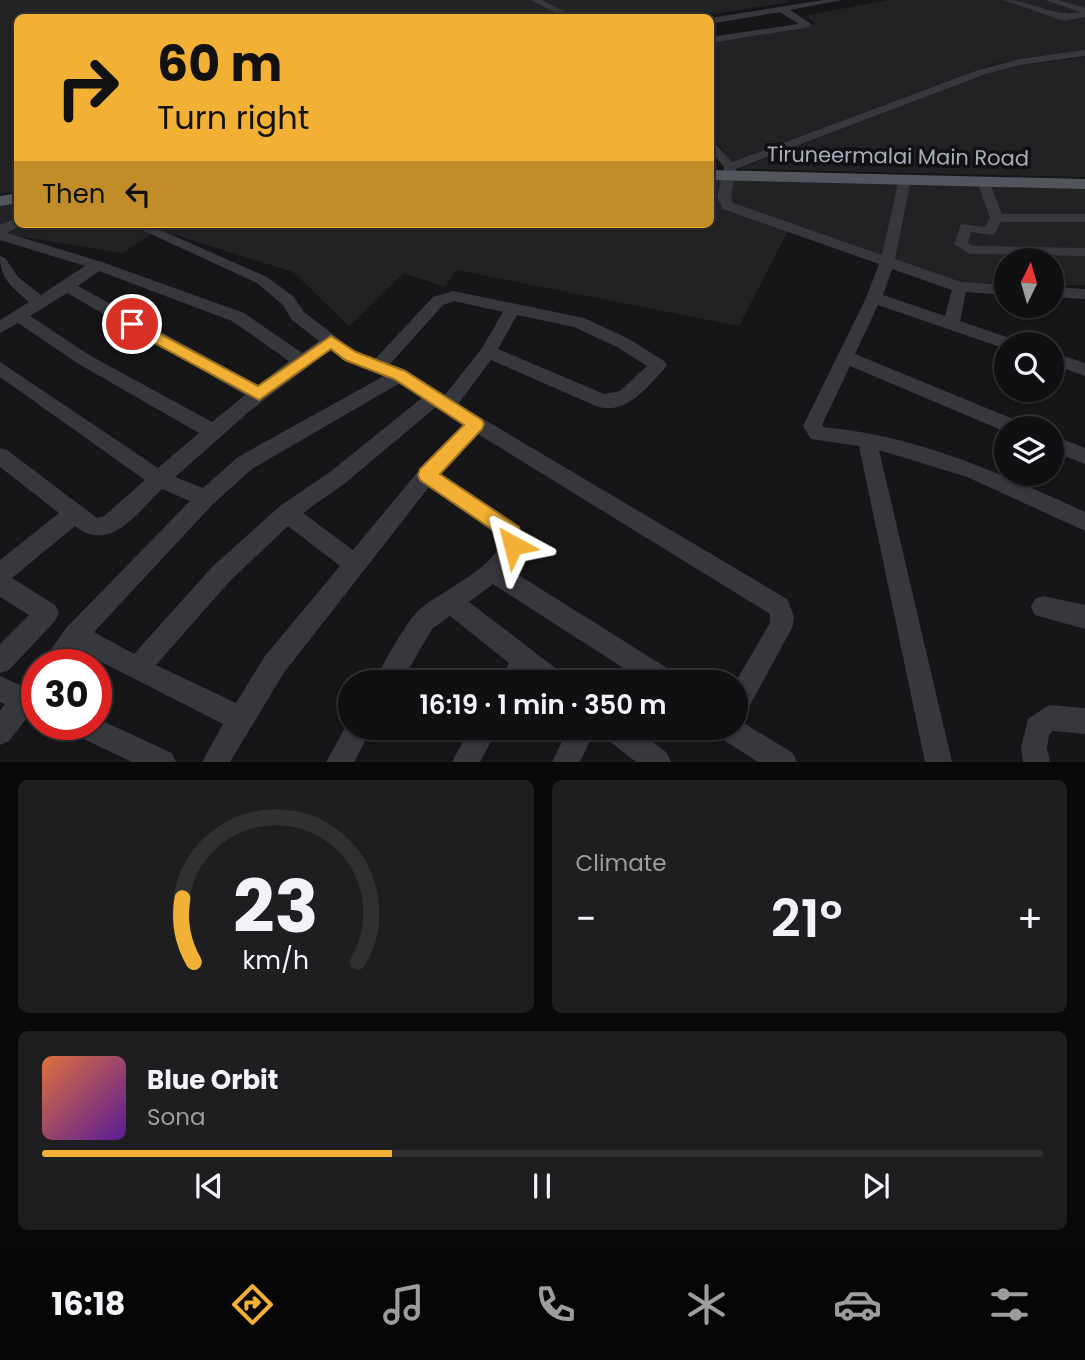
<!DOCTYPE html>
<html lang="en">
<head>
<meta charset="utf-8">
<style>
  body { margin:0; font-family:Poppins,sans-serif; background:#1e1e20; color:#f1f3f6; height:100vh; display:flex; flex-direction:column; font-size:26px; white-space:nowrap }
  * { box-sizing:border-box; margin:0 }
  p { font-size:23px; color:#9c9d9f }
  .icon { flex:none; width:38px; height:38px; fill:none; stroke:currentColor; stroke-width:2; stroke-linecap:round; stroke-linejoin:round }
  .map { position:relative; height:762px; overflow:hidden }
  .sheet { display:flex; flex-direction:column; gap:18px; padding:18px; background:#09090a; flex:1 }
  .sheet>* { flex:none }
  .guide { position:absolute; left:14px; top:14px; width:700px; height:214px; border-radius:10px; box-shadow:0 2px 5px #0004,0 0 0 2px #303032; background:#f2b134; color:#111; overflow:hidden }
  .needle { width:46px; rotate:5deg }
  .tools { position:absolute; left:994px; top:248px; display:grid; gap:14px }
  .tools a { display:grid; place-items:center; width:70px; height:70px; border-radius:50%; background:#101012; box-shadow:0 2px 5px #0004,0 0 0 2px #303032; font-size:35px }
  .speed { position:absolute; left:21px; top:649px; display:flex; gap:14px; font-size:35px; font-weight:700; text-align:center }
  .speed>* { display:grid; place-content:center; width:91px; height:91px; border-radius:50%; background:#101012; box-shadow:0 2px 5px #0004,0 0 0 2px #303032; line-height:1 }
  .speed .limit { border:10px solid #d22; background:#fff; color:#111 }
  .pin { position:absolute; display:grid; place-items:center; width:60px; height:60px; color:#fff; margin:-30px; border:4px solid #fff; border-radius:50%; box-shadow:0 2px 7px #0007 }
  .me { position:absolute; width:77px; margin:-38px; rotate:322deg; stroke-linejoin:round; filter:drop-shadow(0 0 5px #0008) }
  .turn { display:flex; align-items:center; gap:24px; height:147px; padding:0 28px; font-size:32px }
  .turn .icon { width:91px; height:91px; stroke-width:2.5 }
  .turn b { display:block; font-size:49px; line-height:60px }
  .then { display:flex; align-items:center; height:66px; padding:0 28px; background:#0003; gap:14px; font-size:26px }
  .big { font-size:52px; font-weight:600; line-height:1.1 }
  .sheet .card { flex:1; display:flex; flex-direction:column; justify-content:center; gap:10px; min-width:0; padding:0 24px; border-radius:10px; background:#1e1e20 }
  .sheet .dial { align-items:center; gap:0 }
  .dial svg { height:182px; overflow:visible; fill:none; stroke:#303032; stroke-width:7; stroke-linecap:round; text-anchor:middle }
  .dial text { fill:#f1f3f6; stroke:none }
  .song { display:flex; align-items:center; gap:21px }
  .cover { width:84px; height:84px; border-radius:10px; background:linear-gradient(135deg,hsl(20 70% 55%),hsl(270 70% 35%)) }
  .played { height:7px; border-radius:4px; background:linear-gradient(90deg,#f2b134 35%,#303032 35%) }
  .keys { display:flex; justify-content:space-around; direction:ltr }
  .heat { display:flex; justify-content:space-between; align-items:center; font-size:38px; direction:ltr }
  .sheet .tiles { flex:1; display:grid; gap:18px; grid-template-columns:1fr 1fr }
  .card:last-child { grid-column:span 2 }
  .trip { position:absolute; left:338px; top:670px; width:410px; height:70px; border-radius:35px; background:#101012; box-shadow:0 2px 5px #0004,0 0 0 2px #303032; font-weight:600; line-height:70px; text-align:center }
  .tabs { display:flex; height:112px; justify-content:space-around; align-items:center; background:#060607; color:#9c9d9f }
  .tabs .icon { width:49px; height:49px }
  .tabs .current { color:#f2b134 }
  .tabs b { font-size:32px; color:#f1f3f6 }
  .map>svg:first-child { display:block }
  .built { fill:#222225 }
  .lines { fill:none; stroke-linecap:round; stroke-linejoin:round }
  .minor { fill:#37383d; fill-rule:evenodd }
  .major { fill:#53555c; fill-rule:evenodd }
  .route { fill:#f2b134; stroke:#9d7322; stroke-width:2 }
  .labels { text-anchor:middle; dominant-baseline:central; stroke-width:7; stroke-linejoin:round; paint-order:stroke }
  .far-street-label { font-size:21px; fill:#a8adb8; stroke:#111113 }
</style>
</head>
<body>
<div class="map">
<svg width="1085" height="762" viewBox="0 0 1085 762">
  <rect width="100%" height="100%" fill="#161618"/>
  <g class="built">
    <path d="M0,0H786L791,2L686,18H18L17,192L0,194Z"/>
    <path d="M887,0H1085V51L994,64L731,162L711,134V41L816,23L804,16Z"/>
    <path d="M1085,57V177L739,169L977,77L1015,66Z"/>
    <path d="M711,177L1085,186V285H1052V261H1006V285H966L790,227L739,326L457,270L445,287L404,273L349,326L293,272L159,230L122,253L0,233V205L17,203L18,224H710Z"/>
  </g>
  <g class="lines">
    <g class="minor">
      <path d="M531,0H542L577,18H565Z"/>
      <path d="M823,0H842L790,10L810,23V27L710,43V37L799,24L780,12L710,24V18Z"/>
      <path d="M1004,0C1032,0 1052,18 1080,12L1045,0H1058L1085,8V17L1064,21Z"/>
      <path d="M1085,50V56L1020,65L986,74L736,169L731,197L733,203L882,255L899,179L901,176H909L911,179L895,259L961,282L1006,285V295L966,292L960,321L1018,341L1020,345H1006V349L878,305L855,354L1025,424L1027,429H1006V432L850,366L822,425L823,427C919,436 999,473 1085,512V531L967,477L879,450L952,762H925L859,446L811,439L803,426L866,298L879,264L723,209L717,197L724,167L710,150V138L732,162L978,70L1020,59ZM892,269L952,290L945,316L883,295Z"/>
      <path d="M983,177L989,181L1002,214H1085V222H1001L994,235L971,232L968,243L973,246L1085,248V256L970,254L954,244L961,224L985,227L990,218L977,181Z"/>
      <path d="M18,217V224H23L7,233L102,262L244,313L302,353L319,341L292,320L283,305L257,283L129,224H147L267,277L294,297L304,312L356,352L375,359L433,297L453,291L584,318L629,339L664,361L667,365L664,369C646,389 625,416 596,406L491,360L458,404L787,599L794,616L793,626L744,716L737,719L793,753L797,762H758L719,737L715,728H735V683L770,623V614L478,434L441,474L520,526L522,544L509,569L675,673L678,682H645L493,584L469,602L562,673L565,682H534L528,678L525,682H500L509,663L450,616L432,629L401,682H375C380,668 406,623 417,612C437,592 498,568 502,538L429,487L283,674L230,762H202L223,724L78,650L67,665H40L67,627L190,501L162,489C137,513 110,554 75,526L12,578L55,605L59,613L55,621L9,670L0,673V644L29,615L0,597V560L59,513L0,467V448L7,450L97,518L104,516L145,480L0,377V362L158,468L199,433L77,363L18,323L0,333V320L29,302C13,288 0,279 0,256L5,258L18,277L41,295L85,266L0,240V225ZM99,271L232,321L289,361L258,385L78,286ZM67,293L245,395L212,422L89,355L30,316ZM454,301L503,312L482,348L445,395L406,370L390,364L443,305ZM517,315L574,327L617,347L647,366L620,391L604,394L498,349ZM330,350L344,360L384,376L238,457L203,488L175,477L251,410ZM400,383L422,398L330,472L280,506L213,566L134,654L94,632L213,504L252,469ZM436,407L463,425L420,469L353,550L303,513L344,484ZM288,526L340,566L265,656L236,703L156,665L229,582Z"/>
      <path d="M1052,287L1085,289V299L1052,297Z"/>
      <path d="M1052,352L1085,363V376L1052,364Z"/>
      <path d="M1052,435L1085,448V464L1052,451Z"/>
      <path d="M1043,596L1085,605V629L1035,615L1031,607L1035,599Z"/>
      <path d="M37,672V718L29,715L9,741L0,745V711L5,704L0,702V676L20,685L28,675Z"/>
      <path d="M1049,705L1085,708V734L1053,731L1049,735L1047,748L1050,762H1023L1021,748L1028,719Z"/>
      <path d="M96,718L172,753L176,762H132L71,733L67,724H96Z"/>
      <path d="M350,719V728H372L354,762H326Z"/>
      <path d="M470,728H498L480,762H452Z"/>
      <path d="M569,728H596L580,762H552Z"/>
      <path d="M600,728H635L667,753L671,762H636L604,737Z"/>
    </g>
    <g class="major">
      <path d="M710,170L1085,179V189L710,180Z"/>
      <path d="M18,193V203L0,206V196Z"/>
    </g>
  </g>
  <path class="route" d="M132,319L258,386L331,336L356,352L405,371L482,420L484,424L482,429L440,474L519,527L523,545L520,552L513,555L506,552L503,537L420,480L418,475L420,469L464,425L394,379L345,360L331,349L259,400L127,328L124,324L127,320Z"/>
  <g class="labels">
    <g class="far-street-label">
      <text transform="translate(898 156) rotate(1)">Tiruneermalai Main Road</text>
    </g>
  </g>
</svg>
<div class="tools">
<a><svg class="needle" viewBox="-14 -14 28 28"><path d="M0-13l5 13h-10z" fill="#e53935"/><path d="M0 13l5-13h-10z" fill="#9c9d9f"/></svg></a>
<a><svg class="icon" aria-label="search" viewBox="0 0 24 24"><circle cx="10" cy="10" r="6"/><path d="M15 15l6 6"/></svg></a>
<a><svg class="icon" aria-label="layers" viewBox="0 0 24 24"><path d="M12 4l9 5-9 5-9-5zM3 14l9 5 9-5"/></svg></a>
</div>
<div class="speed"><div class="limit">30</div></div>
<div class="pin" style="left:132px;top:324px;background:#d93025"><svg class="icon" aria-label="arrive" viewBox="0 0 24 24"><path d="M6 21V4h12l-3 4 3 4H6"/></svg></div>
<svg class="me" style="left:513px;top:545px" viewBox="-20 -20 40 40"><path d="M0-17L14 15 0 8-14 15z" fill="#f2b134" stroke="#fff" stroke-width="4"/></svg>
<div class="trip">16:19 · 1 min · 350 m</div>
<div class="guide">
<div class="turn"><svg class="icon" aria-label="right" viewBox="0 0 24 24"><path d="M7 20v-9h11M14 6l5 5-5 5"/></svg><div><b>60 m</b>Turn right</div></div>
<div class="then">Then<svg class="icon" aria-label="left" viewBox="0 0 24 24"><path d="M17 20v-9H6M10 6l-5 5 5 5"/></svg></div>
</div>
</div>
<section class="sheet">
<div class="tiles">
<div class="card dial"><svg viewBox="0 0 100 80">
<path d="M14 69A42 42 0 1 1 86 69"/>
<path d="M14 69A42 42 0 0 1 9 41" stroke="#f2b134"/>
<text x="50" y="56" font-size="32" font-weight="700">23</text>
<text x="50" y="72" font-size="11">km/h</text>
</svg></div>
<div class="card"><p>Climate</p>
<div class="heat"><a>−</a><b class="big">21°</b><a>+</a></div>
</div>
<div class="card">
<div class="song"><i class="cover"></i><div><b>Blue Orbit</b><p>Sona</p></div></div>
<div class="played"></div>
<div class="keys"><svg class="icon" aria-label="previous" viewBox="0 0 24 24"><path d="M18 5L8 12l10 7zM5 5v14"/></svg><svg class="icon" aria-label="pause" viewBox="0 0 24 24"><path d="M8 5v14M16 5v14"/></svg><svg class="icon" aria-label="next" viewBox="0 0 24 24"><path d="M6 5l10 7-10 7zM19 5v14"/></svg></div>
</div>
</div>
</section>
<nav class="tabs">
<b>16:18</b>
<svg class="icon current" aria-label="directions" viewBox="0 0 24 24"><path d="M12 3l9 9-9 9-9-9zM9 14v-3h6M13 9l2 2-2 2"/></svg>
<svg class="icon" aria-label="music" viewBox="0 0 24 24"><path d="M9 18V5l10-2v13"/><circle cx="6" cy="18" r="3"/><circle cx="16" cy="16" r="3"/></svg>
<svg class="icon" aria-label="phone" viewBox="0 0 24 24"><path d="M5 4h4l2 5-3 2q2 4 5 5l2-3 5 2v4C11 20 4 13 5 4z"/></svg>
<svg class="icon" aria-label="climate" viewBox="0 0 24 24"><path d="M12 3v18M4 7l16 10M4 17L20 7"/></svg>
<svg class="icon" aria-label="car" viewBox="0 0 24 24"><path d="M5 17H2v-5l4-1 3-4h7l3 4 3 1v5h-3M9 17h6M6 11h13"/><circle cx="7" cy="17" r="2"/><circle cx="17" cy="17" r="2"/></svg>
<svg class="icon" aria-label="filters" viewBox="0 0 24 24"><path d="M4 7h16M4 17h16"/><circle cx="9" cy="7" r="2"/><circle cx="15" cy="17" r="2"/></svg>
</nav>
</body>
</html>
